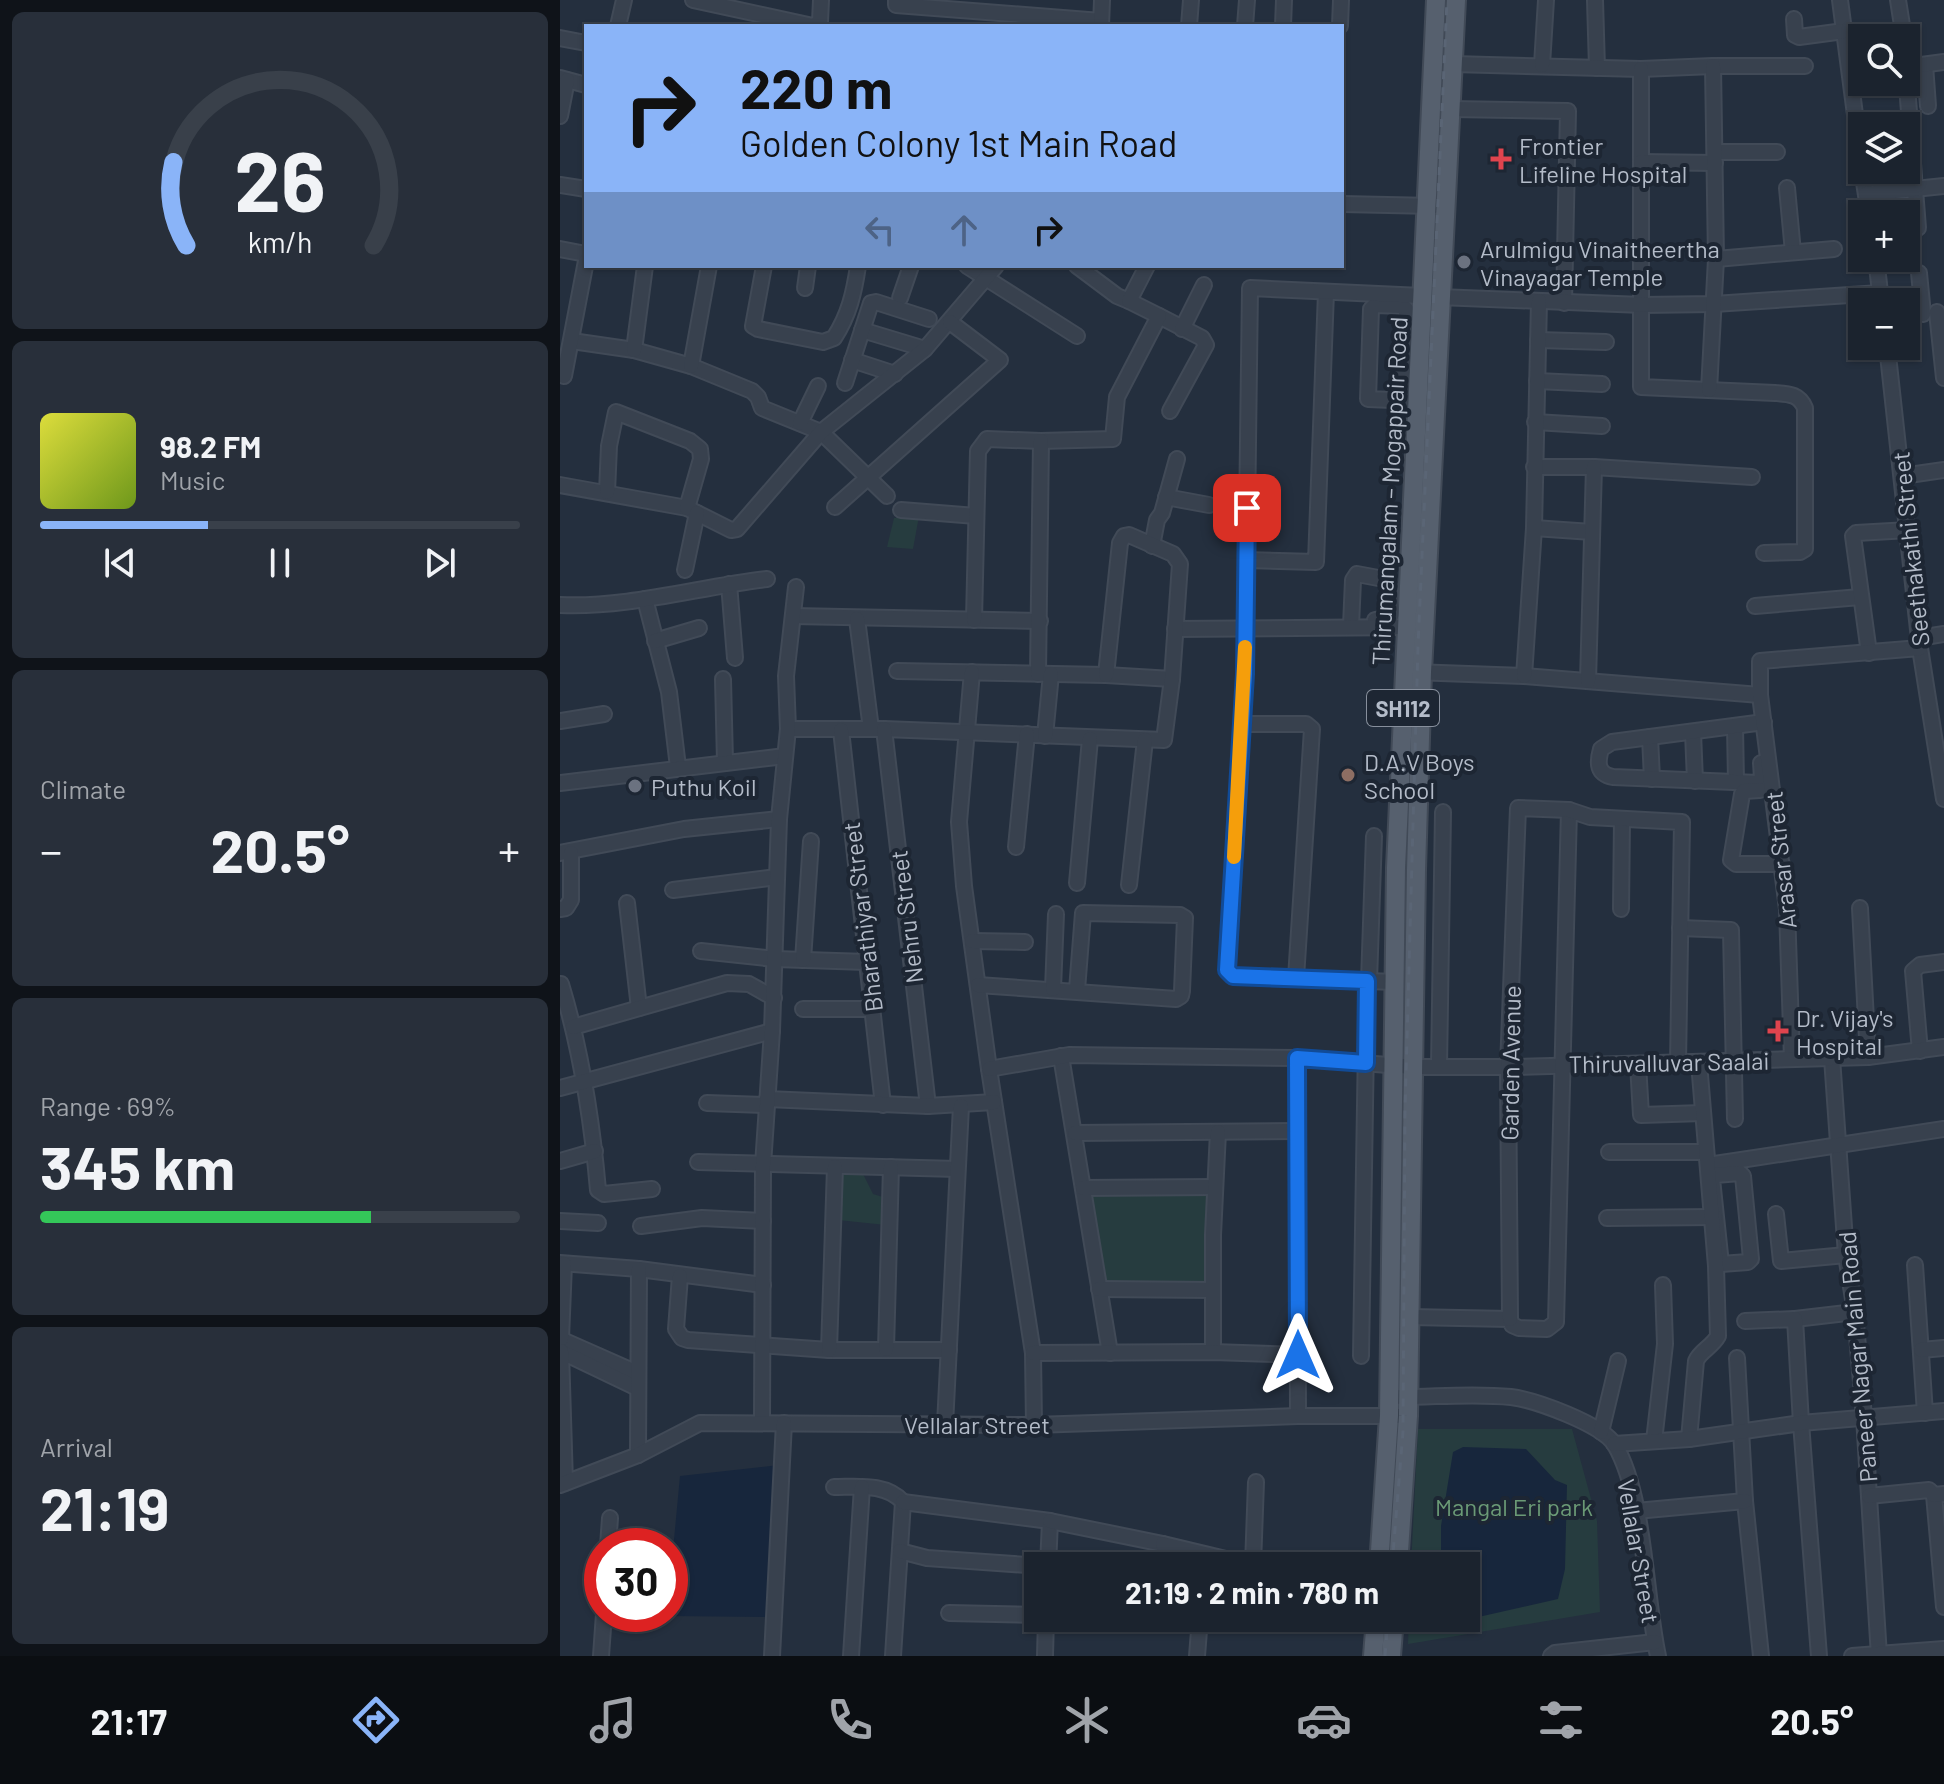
<!DOCTYPE html>
<html lang="en">
<head>
<meta charset="utf-8">
<style>
  body { margin:0; font-family:Barlow,sans-serif; background:#282f3a; color:#f1f3f6; height:100vh; display:flex; flex-direction:column; font-size:30px; white-space:nowrap }
  * { box-sizing:border-box; margin:0 }
  p { font-size:26px; color:#a0a4aa }
  .icon { flex:none; width:44px; height:44px; fill:none; stroke:currentColor; stroke-width:2; stroke-linecap:round; stroke-linejoin:round }
  .map { position:relative; flex:1; overflow:hidden }
  .details { display:flex; flex-direction:column; gap:12px; padding:12px; background:#0f1319; width:560px }
  .details>* { flex:none }
  .hud { position:absolute; left:24px; top:24px; width:760px; height:244px; border-radius:0px; box-shadow:0 2px 6px #0004,0 0 0 2px #39404a; background:#8ab4f8; color:#111; overflow:hidden }
  .fabs { position:absolute; left:1288px; top:24px; display:grid; gap:16px }
  .fabs a { display:grid; place-items:center; width:72px; height:72px; border-radius:0px; background:#1b232e; box-shadow:0 2px 6px #0004,0 0 0 2px #39404a; font-size:40px }
  .speed { position:absolute; left:24px; top:1528px; display:flex; gap:16px; font-size:40px; font-weight:700; text-align:center }
  .speed>* { display:grid; place-content:center; width:104px; height:104px; border-radius:50%; background:#1b232e; box-shadow:0 2px 6px #0004,0 0 0 2px #39404a; line-height:1 }
  .speed .limit { border:12px solid #d22; background:#fff; color:#111 }
  .pin { position:absolute; display:grid; place-items:center; width:68px; height:68px; color:#fff; margin:-34px; border-radius:16px; box-shadow:0 4px 12px #0006 }
  .me { position:absolute; width:88px; margin:-44px; rotate:0deg; stroke-linejoin:round; filter:drop-shadow(0 0 6px #0008) }
  .turn { display:flex; align-items:center; gap:28px; height:168px; padding:0 24px; font-size:36px }
  .turn .icon { width:104px; height:104px; stroke-width:2.5 }
  .turn b { display:block; font-size:56px; line-height:68px }
  .lanes { display:flex; align-items:center; height:76px; padding:0 24px; background:#0003; justify-content:center; gap:40px; direction:ltr }
  .lanes .off { opacity:.35 }
  .big { font-size:60px; font-weight:700; line-height:1.1 }
  .details .widget { flex:1; display:flex; flex-direction:column; justify-content:center; gap:12px; min-width:0; padding:0 28px; border-radius:12px; background:#282f3a }
  .details .dial { align-items:center; gap:0 }
  .dial svg { height:208px; overflow:visible; fill:none; stroke:#39404a; stroke-width:7; stroke-linecap:round; text-anchor:middle }
  .dial text { fill:#f1f3f6; stroke:none }
  .song { display:flex; align-items:center; gap:24px }
  .cover { width:96px; height:96px; border-radius:12px; background:linear-gradient(135deg,hsl(60 70% 55%),hsl(80 70% 35%)) }
  .played { height:8px; border-radius:4px; background:linear-gradient(90deg,#8ab4f8 35%,#39404a 35%) }
  .keys { display:flex; justify-content:space-around; direction:ltr }
  .heat { display:flex; justify-content:space-between; align-items:center; font-size:44px; direction:ltr }
  .charge { height:12px; border-radius:6px; background:linear-gradient(90deg,#34c759 69%,#39404a 0) }
  .trip { position:absolute; left:464px; top:1552px; width:456px; height:80px; border-radius:0px; background:#1b232e; box-shadow:0 2px 6px #0004,0 0 0 2px #39404a; font-weight:700; line-height:80px; text-align:center }
  .tabs { display:flex; height:128px; justify-content:space-around; align-items:center; background:#0b0e12; color:#a0a4aa }
  .tabs .icon { width:56px; height:56px }
  .tabs .selected { color:#8ab4f8 }
  .tabs b { font-size:36px; color:#f1f3f6 }
  main { display:flex; flex:1; min-height:0 }
  .map>svg:first-child { display:block }
  .green { fill:#263c3f }
  .water { fill:#17263c }
  .lines { fill:none; stroke-linecap:round; stroke-linejoin:round }
  .minor-casing { stroke:#414a57; stroke-width:18 }
  .major-casing { stroke:#414a57; stroke-width:22 }
  .minor { stroke:#38414e; stroke-width:14 }
  .major { stroke:#56606e; stroke-width:18 }
  .rail { stroke:#5a6575; stroke-width:3; stroke-dasharray:8 8; stroke-linecap:butt }
  .route-casing { stroke:#114b97; stroke-width:20 }
  .route { stroke:#1a73e8; stroke-width:14 }
  .slow { stroke:#f59e0b; stroke-width:14 }
  .health-dot { fill:#e0444e; stroke:#1d2633; stroke-width:3 }
  .worship-dot { fill:#6b7280; stroke:#1d2633; stroke-width:3 }
  .education-dot { fill:#8d6e63; stroke:#1d2633; stroke-width:3 }
  .labels { text-anchor:middle; dominant-baseline:central; stroke-width:8; stroke-linejoin:round; paint-order:stroke }
  .shield { fill:#1d2633; stroke:#878f9c; stroke-width:2 }
  .shield-label { font-size:22px; font-weight:bold; fill:#b4bcc9 }
  .poi-label { font-size:24px; fill:#b4bcc9; stroke:#1d2633; text-anchor:start }
  .street-label { font-size:24px; fill:#b4bcc9; stroke:#1d2633 }
  .park-label { font-size:24px; fill:#6b9a76; stroke:#1d2633 }
</style>
</head>
<body>
<main>
<section class="details">
<div class="widget dial"><svg viewBox="0 0 100 80">
<path d="M14 69A42 42 0 1 1 86 69"/>
<path d="M14 69A42 42 0 0 1 9 37" stroke="#8ab4f8"/>
<text x="50" y="56" font-size="32" font-weight="700">26</text>
<text x="50" y="72" font-size="11">km/h</text>
</svg></div>
<div class="widget">
<div class="song"><i class="cover"></i><div><b>98.2 FM</b><p>Music</p></div></div>
<div class="played"></div>
<div class="keys"><svg class="icon" aria-label="previous" viewBox="0 0 24 24"><path d="M18 5L8 12l10 7zM5 5v14"/></svg><svg class="icon" aria-label="pause" viewBox="0 0 24 24"><path d="M8 5v14M16 5v14"/></svg><svg class="icon" aria-label="next" viewBox="0 0 24 24"><path d="M6 5l10 7-10 7zM19 5v14"/></svg></div>
</div>
<div class="widget"><p>Climate</p>
<div class="heat"><a>−</a><b class="big">20.5°</b><a>+</a></div>
</div>
<div class="widget"><p>Range · 69%</p><b class="big">345 km</b><div class="charge"></div></div>
<div class="widget"><p>Arrival</p><b class="big">21:19</b></div>
</section>
<div class="map">
<svg width="1384" height="1656" viewBox="0 0 1384 1656">
  <rect width="100%" height="100%" fill="#242f3e"/>
  <g class="green">
    <path d="M359,516L353,549L327,547L334,518Z"/>
    <path d="M280,1170H301L313,1194L326,1198V1225L278,1220Z"/>
    <path d="M649,1189L646,1295L543,1287L529,1190Z"/>
    <path d="M858,1429H1012L1037,1521L1040,1612L848,1644L849,1618H906V1566H851Z"/>
  </g>
  <g class="water">
    <path d="M903,1447L966,1449L995,1480L1007,1485L1005,1569L998,1599L914,1618H898H906V1566H881V1526L893,1452Z"/>
    <path d="M219,1465L208,1617L107,1616L110,1614V1582L120,1476Z"/>
  </g>
  <g class="lines">
    <defs>
      <g id="minor">
        <path d="M133,0L253,26L260,22L261,0"/>
        <path d="M336,0V5L541,21"/>
        <path d="M1035,0L1037,68"/>
        <path d="M1280,0L1302,168"/>
        <path d="M1338,0L1344,38"/>
        <path d="M1234,19L1235,35L1239,37L1284,31"/>
        <path d="M58,26L64,0"/>
        <path d="M541,26L542,0"/>
        <path d="M629,26L631,0"/>
        <path d="M685,26L687,0"/>
        <path d="M723,26L724,0"/>
        <path d="M780,26L781,0"/>
        <path d="M0,38L26,43"/>
        <path d="M893,64L1081,69L1153,66H1245"/>
        <path d="M982,65L986,0"/>
        <path d="M1365,65L1368,106"/>
        <path d="M1346,67L1384,62"/>
        <path d="M1081,69V387L1215,393C1229,394 1239,394 1245,408V549L1240,552L1204,553"/>
        <path d="M1346,73L1358,228"/>
        <path d="M0,78L26,85"/>
        <path d="M891,109L1008,111L1004,303"/>
        <path d="M0,116L7,80"/>
        <path d="M1155,152H1217"/>
        <path d="M1081,162L1155,163"/>
        <path d="M1302,170L1309,214"/>
        <path d="M0,185L26,189"/>
        <path d="M1227,188L1233,252"/>
        <path d="M1306,194L1384,186"/>
        <path d="M782,204L874,206"/>
        <path d="M0,249L26,254"/>
        <path d="M1316,258L1321,301"/>
        <path d="M1156,259L1274,249"/>
        <path d="M204,266L193,326L198,329L263,342L274,338C289,315 294,293 298,266"/>
        <path d="M407,266L517,336"/>
        <path d="M517,266L557,296L569,301"/>
        <path d="M1359,273L1363,314"/>
        <path d="M245,288L248,266"/>
        <path d="M879,297L1082,305L1154,304L1320,293"/>
        <path d="M340,298L351,266"/>
        <path d="M1377,312L1384,378"/>
        <path d="M599,316L642,338L646,345L610,411"/>
        <path d="M622,329L644,285"/>
        <path d="M302,330L365,349"/>
        <path d="M978,340L1046,342"/>
        <path d="M12,341L74,350L131,366L192,391L198,397L202,408L261,432L327,496"/>
        <path d="M1327,346L1360,648L1384,799"/>
        <path d="M74,350L85,266"/>
        <path d="M292,360L335,374"/>
        <path d="M131,366L149,266"/>
        <path d="M4,376L26,261"/>
        <path d="M977,381L1042,384"/>
        <path d="M285,383L311,303L316,302L369,319"/>
        <path d="M1149,390L1156,259L1153,66"/>
        <path d="M841,401L846,320"/>
        <path d="M857,401L808,399L811,309L815,305L843,306L846,309V320H861"/>
        <path d="M975,422L1042,426"/>
        <path d="M240,423L258,386"/>
        <path d="M974,467H1034L1192,477"/>
        <path d="M1342,476L1384,470"/>
        <path d="M0,485L127,508L171,530L177,529L261,432L365,349L436,266"/>
        <path d="M47,492L49,446L56,412L130,441L140,449L141,459L127,508"/>
        <path d="M606,497L649,505"/>
        <path d="M275,507L440,360L390,322"/>
        <path d="M341,510L416,516"/>
        <path d="M974,528L1032,532"/>
        <path d="M592,546L597,520L602,513L617,459"/>
        <path d="M686,560L756,562L766,292"/>
        <path d="M125,570L137,513"/>
        <path d="M169,584L175,658"/>
        <path d="M85,599L109,692L118,767"/>
        <path d="M0,605C69,608 138,587 207,579"/>
        <path d="M1195,606L1300,597"/>
        <path d="M233,616L480,621"/>
        <path d="M297,619L311,729"/>
        <path d="M414,620L418,451L427,439L481,441L553,439L557,397L599,316L569,301L587,266"/>
        <path d="M791,626L793,580L797,574L829,580L832,614L830,617L815,620"/>
        <path d="M615,629L847,627"/>
        <path d="M1359,638L1384,634"/>
        <path d="M95,641L139,628"/>
        <path d="M1309,653L1293,536L1296,533L1349,530"/>
        <path d="M337,671L546,675L612,679"/>
        <path d="M412,672L399,822L404,886L429,1069L473,1353L474,1425"/>
        <path d="M853,672L964,676L1200,695"/>
        <path d="M478,674L481,441"/>
        <path d="M964,676L974,528L979,301"/>
        <path d="M163,679L165,762"/>
        <path d="M1028,681L1034,467"/>
        <path d="M0,721L44,714"/>
        <path d="M683,724H746L752,729L736,978"/>
        <path d="M1175,726L1176,782"/>
        <path d="M228,729H324L604,740L612,679L620,564L613,554L569,535L564,536L560,543L546,675"/>
        <path d="M324,729L368,1106"/>
        <path d="M281,730L323,1105"/>
        <path d="M1133,732L1135,781"/>
        <path d="M485,736L491,674"/>
        <path d="M1090,737L1092,779"/>
        <path d="M1201,763L1202,778L1198,783L1053,777C1037,774 1037,763 1041,749L1052,742L1204,722"/>
        <path d="M0,783L225,756"/>
        <path d="M1200,790L1184,791L1182,794L1171,860L1176,864H1222"/>
        <path d="M456,847L467,734"/>
        <path d="M0,853L124,829L219,819"/>
        <path d="M517,883L530,739"/>
        <path d="M569,885L585,740"/>
        <path d="M113,890L217,877"/>
        <path d="M67,903L79,1008"/>
        <path d="M1300,908L1308,1057"/>
        <path d="M0,909L6,908L11,900V853"/>
        <path d="M1061,909L1062,819"/>
        <path d="M1120,928L1171,930L1175,1119"/>
        <path d="M412,941L465,942"/>
        <path d="M141,951L215,959L307,962"/>
        <path d="M243,960L251,841"/>
        <path d="M809,981L814,836"/>
        <path d="M835,982L673,976L667,970L685,674L690,288L862,296"/>
        <path d="M1,984C21,1050 32,1121 38,1190L44,1194L92,1189"/>
        <path d="M418,985L616,999L621,996L622,991L625,918L620,915L523,913L517,990"/>
        <path d="M493,989L496,914"/>
        <path d="M243,1009H313"/>
        <path d="M13,1027L167,983L189,984L214,998"/>
        <path d="M1360,1051L1353,971L1360,965L1384,962"/>
        <path d="M501,1056L550,1353"/>
        <path d="M737,1058L738,1416"/>
        <path d="M1272,1058L1286,1255L1295,1312L1304,1417L1319,1656"/>
        <path d="M1232,1059L1227,909L1200,695V661L1360,648"/>
        <path d="M1078,1064L1081,1115L1143,1113"/>
        <path d="M879,1067L883,812"/>
        <path d="M429,1069L509,1055L737,1058L854,1067H956L1308,1057L1384,1047"/>
        <path d="M0,1088L212,1031"/>
        <path d="M207,1099L368,1106L434,1102"/>
        <path d="M147,1103L207,1105"/>
        <path d="M515,1133L737,1131"/>
        <path d="M1049,1152H1145"/>
        <path d="M0,1161L35,1151"/>
        <path d="M138,1162L397,1169"/>
        <path d="M1148,1165L1384,1129"/>
        <path d="M1180,1173L1183,1176L1191,1259L1188,1262L1161,1264L1152,1179L1155,1175Z"/>
        <path d="M523,1188L655,1187"/>
        <path d="M1216,1214L1221,1261L1286,1255"/>
        <path d="M1047,1218L1155,1217"/>
        <path d="M0,1221L38,1223"/>
        <path d="M81,1226L142,1218L203,1221"/>
        <path d="M0,1263L79,1269L203,1285"/>
        <path d="M1355,1265L1365,1413"/>
        <path d="M120,1276L116,1329L122,1338L128,1340L269,1350H389"/>
        <path d="M539,1289L653,1290"/>
        <path d="M850,1317L950,1319L952,1325L959,1328L987,1329L996,1322L1009,810"/>
        <path d="M950,1319L948,1067L958,808L1009,810L1030,817L1122,822L1118,1063"/>
        <path d="M1235,1319L1295,1312"/>
        <path d="M1185,1321L1235,1319L1241,1423L1259,1656"/>
        <path d="M0,1339L77,1373"/>
        <path d="M1,1339L4,1264"/>
        <path d="M326,1349L331,1167"/>
        <path d="M269,1350L275,1167"/>
        <path d="M1361,1350L1384,1348"/>
        <path d="M0,1351L77,1388"/>
        <path d="M1,1351L5,1483"/>
        <path d="M653,1352V1235L658,1132"/>
        <path d="M473,1353L653,1352L738,1355"/>
        <path d="M801,1356L807,981"/>
        <path d="M1177,1358L1185,1501L1201,1656"/>
        <path d="M840,1397C876,1397 914,1393 951,1397C975,1400 1042,1424 1055,1445C1085,1496 1085,1597 1098,1656"/>
        <path d="M202,1423L203,1165L212,1031L219,819L228,729L226,676L236,587"/>
        <path d="M385,1425L401,1106"/>
        <path d="M1041,1432L1058,1361"/>
        <path d="M1129,1439L1136,1361C1140,1351 1152,1347 1158,1336L1156,1266L1139,1063"/>
        <path d="M1094,1441L1105,1344L1103,1285"/>
        <path d="M1054,1444L1129,1439L1241,1423L1384,1411"/>
        <path d="M78,1455L79,1269"/>
        <path d="M0,1485L78,1455L140,1423L474,1425L738,1416H848"/>
        <path d="M274,1487C298,1487 326,1483 343,1502L333,1656"/>
        <path d="M1374,1495L1384,1607"/>
        <path d="M1309,1496L1369,1490L1374,1495L1384,1494"/>
        <path d="M343,1502L490,1521L488,1566"/>
        <path d="M1076,1511L1185,1501"/>
        <path d="M490,1521L603,1544L606,1560L627,1566"/>
        <path d="M603,1544L695,1566"/>
        <path d="M48,1546L50,1518"/>
        <path d="M340,1551L367,1558L481,1566"/>
        <path d="M693,1565L696,1482"/>
        <path d="M389,1613L478,1615"/>
        <path d="M41,1656L44,1614"/>
        <path d="M212,1656L224,1423"/>
        <path d="M291,1656L302,1487"/>
        <path d="M485,1656L486,1618"/>
        <path d="M637,1656L640,1618"/>
        <path d="M991,1656L995,1653L1095,1642"/>
        <path d="M1292,1656L1384,1649"/>
      </g>
      <g id="major">
        <path d="M819,1566L829,1416L836,868L876,0"/>
        <path d="M838,1566L848,1416L856,870L862,672L896,0"/>
        <path d="M813,1656L816,1618"/>
        <path d="M831,1656L834,1618"/>
      </g>
    </defs>
    <use href="#minor" class="minor-casing"/>
    <use href="#major" class="major-casing"/>
    <use href="#minor" class="minor"/>
    <use href="#major" class="major"/>
    <g class="rail">
      <path d="M832,1566L843,1432L845,1111L858,646L887,0"/>
      <path d="M825,1656L828,1618"/>
    </g>
  </g>
  <g class="lines">
    <defs>
      <path id="route" d="M687,508L685,674L667,970L673,976L807,981L806,1063L737,1058L738,1355"/>
    </defs>
    <use href="#route" class="route-casing"/>
    <use href="#route" class="route"/>
    <path class="slow" d="M674,857L685,647"/>
  </g>
  <g class="health-dot">
    <path d="M937 147h8v8h8v8h-8v8h-8v-8h-8v-8h8z"/>
    <path d="M1214 1019h8v8h8v8h-8v8h-8v-8h-8v-8h8z"/>
  </g>
  <g class="worship-dot">
    <circle cx="904" cy="262" r="8"/>
    <circle cx="75" cy="786" r="8"/>
  </g>
  <circle class="education-dot" cx="788" cy="775" r="8"/>
  <g class="labels">
    <rect class="shield" x="807" y="690" width="72" height="36" rx="6"/>
    <g class="shield-label">
      <text x="843" y="708">SH112</text>
    </g>
    <g class="poi-label">
      <text x="959" y="145">Frontier<tspan x="959" dy="28">Lifeline Hospital</tspan></text>
      <text x="920" y="248">Arulmigu Vinaitheertha<tspan x="920" dy="28">Vinayagar Temple</tspan></text>
      <text x="804" y="761">D.A.V Boys<tspan x="804" dy="28">School</tspan></text>
      <text x="91" y="786">Puthu Koil</text>
      <text x="1236" y="1017">Dr. Vijay's<tspan x="1236" dy="28">Hospital</tspan></text>
    </g>
    <g class="street-label">
      <text transform="translate(829 491) rotate(-87)">Thirumangalam – Mogappair Road</text>
      <text transform="translate(1350 549) rotate(-96)">Seethakathi Street</text>
      <text transform="translate(1220 860) rotate(-96)">Arasar Street</text>
      <text transform="translate(302 917) rotate(-97)">Bharathiyar Street</text>
      <text transform="translate(346 917) rotate(-97)">Nehru Street</text>
      <text transform="translate(1109 1062) rotate(-1)">Thiruvalluvar Saalai</text>
      <text transform="translate(950 1063) rotate(-89)">Garden Avenue</text>
      <text transform="translate(1297 1357) rotate(-95)">Paneer Nagar Main Road</text>
      <text x="417" y="1424">Vellalar Street</text>
      <text transform="translate(1079 1551) rotate(80)">Vellalar Street</text>
    </g>
    <g class="park-label">
      <text x="954" y="1506">Mangal Eri park</text>
    </g>
  </g>
</svg>
<div class="fabs">
<a><svg class="icon" aria-label="search" viewBox="0 0 24 24"><circle cx="10" cy="10" r="6"/><path d="M15 15l6 6"/></svg></a>
<a><svg class="icon" aria-label="layers" viewBox="0 0 24 24"><path d="M12 4l9 5-9 5-9-5zM3 14l9 5 9-5"/></svg></a>
<a>+</a>
<a>−</a>
</div>
<div class="speed"><div class="limit">30</div></div>
<div class="pin" style="left:687px;top:508px;background:#d93025"><svg class="icon" aria-label="arrive" viewBox="0 0 24 24"><path d="M6 21V4h12l-3 4 3 4H6"/></svg></div>
<svg class="me" style="left:738px;top:1355px" viewBox="-20 -20 40 40"><path d="M0-17L14 15 0 8-14 15z" fill="#1a73e8" stroke="#fff" stroke-width="4"/></svg>
<div class="trip">21:19 · 2 min · 780 m</div>
<div class="hud">
<div class="turn"><svg class="icon" aria-label="right" viewBox="0 0 24 24"><path d="M7 20v-9h11M14 6l5 5-5 5"/></svg><div><b>220 m</b>Golden Colony 1st Main Road</div></div>
<div class="lanes"><svg class="icon off" aria-label="left" viewBox="0 0 24 24"><path d="M17 20v-9H6M10 6l-5 5 5 5"/></svg><svg class="icon off" aria-label="ahead" viewBox="0 0 24 24"><path d="M12 20V5M6 11l6-6 6 6"/></svg><svg class="icon" aria-label="right" viewBox="0 0 24 24"><path d="M7 20v-9h11M14 6l5 5-5 5"/></svg></div>
</div>
</div>
</main>
<nav class="tabs">
<b>21:17</b>
<svg class="icon selected" aria-label="directions" viewBox="0 0 24 24"><path d="M12 3l9 9-9 9-9-9zM9 14v-3h6M13 9l2 2-2 2"/></svg>
<svg class="icon" aria-label="music" viewBox="0 0 24 24"><path d="M9 18V5l10-2v13"/><circle cx="6" cy="18" r="3"/><circle cx="16" cy="16" r="3"/></svg>
<svg class="icon" aria-label="phone" viewBox="0 0 24 24"><path d="M5 4h4l2 5-3 2q2 4 5 5l2-3 5 2v4C11 20 4 13 5 4z"/></svg>
<svg class="icon" aria-label="climate" viewBox="0 0 24 24"><path d="M12 3v18M4 7l16 10M4 17L20 7"/></svg>
<svg class="icon" aria-label="car" viewBox="0 0 24 24"><path d="M5 17H2v-5l4-1 3-4h7l3 4 3 1v5h-3M9 17h6M6 11h13"/><circle cx="7" cy="17" r="2"/><circle cx="17" cy="17" r="2"/></svg>
<svg class="icon" aria-label="filters" viewBox="0 0 24 24"><path d="M4 7h16M4 17h16"/><circle cx="9" cy="7" r="2"/><circle cx="15" cy="17" r="2"/></svg>
<b>20.5°</b>
</nav>
</body>
</html>
